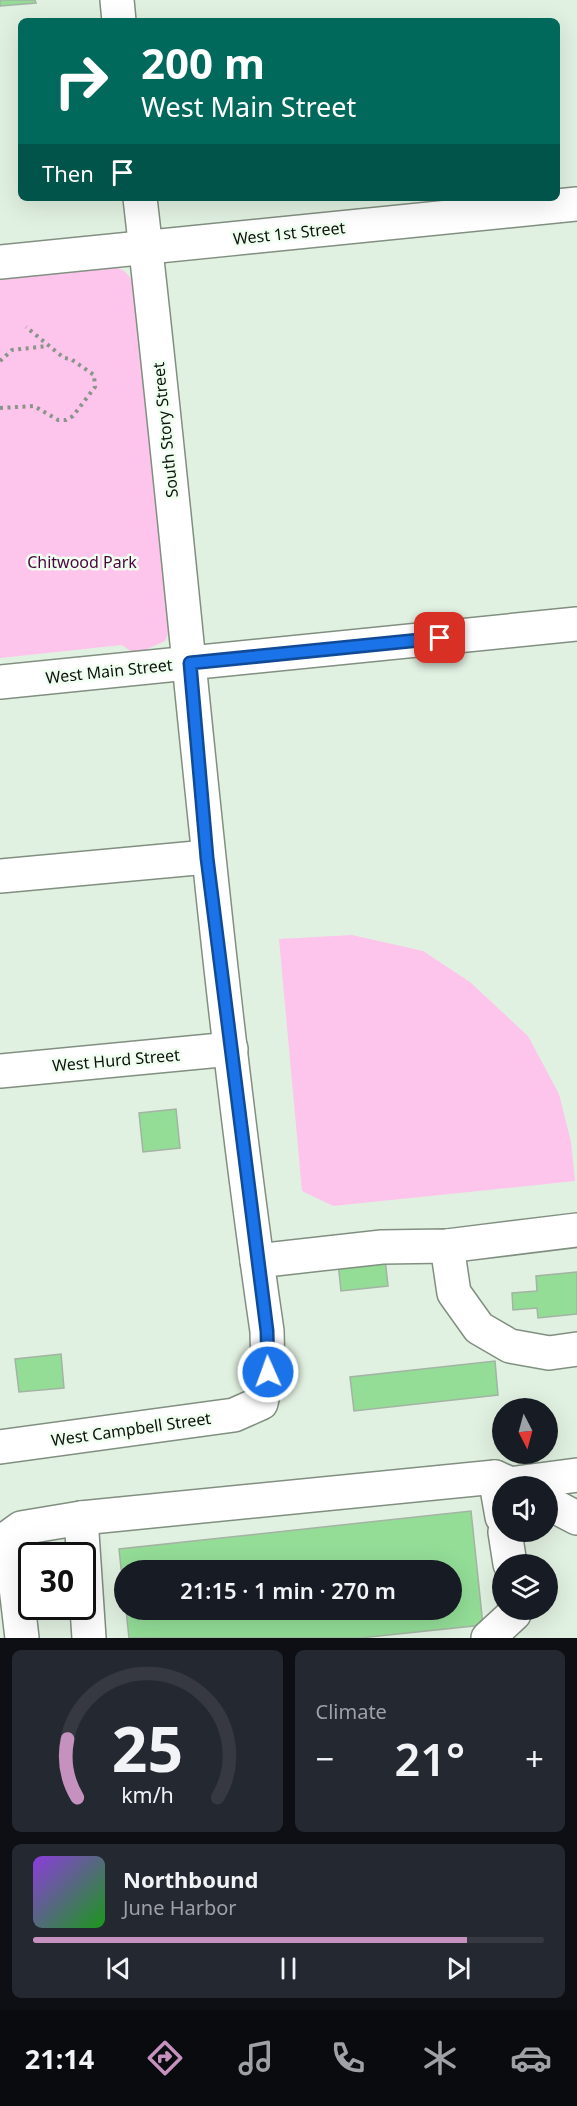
<!DOCTYPE html>
<html lang="en">
<head>
<meta charset="utf-8">
<style>
  body { margin:0; font-family:"Noto Sans",sans-serif; background:#242831; color:#f1f3f6; height:100vh; display:flex; flex-direction:column; font-size:22px; white-space:nowrap }
  * { box-sizing:border-box; margin:0 }
  p { font-size:20px; color:#9ea1a6 }
  .icon { flex:none; width:33px; height:33px; fill:none; stroke:currentColor; stroke-width:2; stroke-linecap:round; stroke-linejoin:round }
  .map { position:relative; height:1638px; overflow:hidden }
  .details { display:flex; flex-direction:column; gap:12px; padding:12px; background:#0d0f14; flex:1 }
  .details>* { flex:none }
  .guide { position:absolute; left:18px; top:18px; width:542px; height:183px; border-radius:9px; box-shadow:0 6px 24px #0002; background:#00695c; color:#fff; overflow:hidden }
  .needle { width:39px; rotate:174deg }
  .controls { position:absolute; left:492px; top:1398px; display:grid; gap:12px }
  .controls a { display:grid; place-items:center; width:66px; height:66px; border-radius:50%; background:#171b24; box-shadow:0 6px 24px #0002; font-size:30px }
  .speed { position:absolute; left:18px; top:1542px; display:flex; gap:12px; font-size:30px; font-weight:700; text-align:center }
  .speed>* { display:grid; place-content:center; width:78px; height:78px; border-radius:50%; background:#171b24; box-shadow:0 6px 24px #0002; line-height:1 }
  .speed .limit { border:3px solid #111; border-radius:9px; background:#fff; color:#111 }
  .pin { position:absolute; display:grid; place-items:center; width:51px; height:51px; color:#fff; margin:-26px; border-radius:12px; box-shadow:0 3px 9px #0006 }
  .me { position:absolute; width:66px; margin:-33px; rotate:358deg; stroke-linejoin:round; filter:drop-shadow(0 0 4px #0008) }
  .turn { display:flex; align-items:center; gap:21px; height:126px; padding:0 24px; font-size:27px }
  .turn .icon { width:78px; height:78px; stroke-width:2.5 }
  .turn b { display:block; font-size:42px; line-height:51px }
  .then { display:flex; align-items:center; height:57px; padding:0 24px; background:#0003; gap:12px; font-size:22px }
  .big { font-size:45px; font-weight:600; line-height:1.1 }
  .details .card { flex:1; display:flex; flex-direction:column; justify-content:center; gap:9px; min-width:0; padding:0 21px; border-radius:9px; background:#242831 }
  .details .dial { align-items:center; gap:0 }
  .dial svg { height:156px; overflow:visible; fill:none; stroke:#363941; stroke-width:7; stroke-linecap:round; text-anchor:middle }
  .dial text { fill:#f1f3f6; stroke:none }
  .song { display:flex; align-items:center; gap:18px }
  .cover { width:72px; height:72px; border-radius:9px; background:linear-gradient(135deg,hsl(270 70% 55%),hsl(120 70% 35%)) }
  .played { height:6px; border-radius:3px; background:linear-gradient(90deg,#c591be 85%,#363941 85%) }
  .keys { display:flex; justify-content:space-around; direction:ltr }
  .heat { display:flex; justify-content:space-between; align-items:center; font-size:33px; direction:ltr }
  .details .tiles { flex:1; display:grid; gap:12px; grid-template-columns:1fr 1fr }
  .card:last-child { grid-column:span 2 }
  .trip { position:absolute; left:114px; top:1560px; width:348px; height:60px; border-radius:30px; background:#171b24; box-shadow:0 6px 24px #0002; font-weight:600; line-height:60px; text-align:center }
  .dock { display:flex; height:96px; justify-content:space-around; align-items:center; background:#090b0e; color:#9ea1a6 }
  .dock .icon { width:42px; height:42px }
  .dock .active { color:#c591be }
  .dock b { font-size:27px; color:#f1f3f6 }
  .map>svg:first-child { display:block }
  .green { fill:#fdc4ec }
  .building { fill:#93dd97; stroke:#a4b3a4; stroke-width:1.5 }
  .lines { fill:none; stroke-linecap:round; stroke-linejoin:round }
  .minor-casing { stroke:#818f81; stroke-width:36 }
  .path { stroke:#899589; stroke-width:4; stroke-dasharray:3 4.5; stroke-linecap:butt }
  .minor { stroke:#fff; stroke-width:33 }
  .route-casing { stroke:#114b97; stroke-width:15 }
  .route { stroke:#1a73e8; stroke-width:10 }
  .labels { text-anchor:middle; dominant-baseline:central; stroke-width:5; stroke-linejoin:round; paint-order:stroke }
  .street-label { font-size:16px; fill:#0c120d; stroke:#efffef }
  .park-label { font-size:16px; fill:#4c043f; stroke:#efffef }
</style>
</head>
<body>
<div class="map">
<svg width="577" height="1638" viewBox="0 0 577 1638">
  <rect width="100%" height="100%" fill="#e1f1e1"/>
  <g class="green">
    <path d="M113,266C126,270 131,276 135,289L171,628L165,641L145,650L132,652L122,645L0,658V275Z"/>
    <path d="M352,935L423,951L470,982L528,1036L559,1094L571,1142L575,1181L333,1206L302,1191L279,939Z"/>
  </g>
  <g class="building">
    <path d="M0,0H35L36,3L0,6Z"/>
    <path d="M176,1109L180,1148L143,1152L139,1113Z"/>
    <path d="M385,1258L388,1286L341,1291L338,1262Z"/>
    <path d="M577,1272V1314L538,1318L537,1308L513,1310L512,1293L537,1291L536,1276Z"/>
    <path d="M61,1354L64,1388L19,1392L15,1359Z"/>
    <path d="M495,1361L498,1395L354,1411L350,1377Z"/>
    <path d="M471,1511L483,1625L360,1638H129L126,1610H452V1570H124V1597L119,1549Z"/>
  </g>
  <g class="lines">
    <defs>
      <g id="minor">
        <path d="M117,0L119,21"/>
        <path d="M0,262L577,204"/>
        <path d="M0,682L577,624"/>
        <path d="M0,876L207,857"/>
        <path d="M0,1071L231,1049"/>
        <path d="M447,1246L454,1293L479,1328L510,1346L549,1353L577,1349"/>
        <path d="M257,1261L382,1247L447,1246L577,1230"/>
        <path d="M0,1447L234,1415L261,1403L268,1372L267,1331C212,955 184,576 140,198"/>
        <path d="M495,1477L502,1517"/>
        <path d="M510,1484L577,1475"/>
        <path d="M548,1503L577,1518"/>
        <path d="M81,1518L89,1638"/>
        <path d="M505,1532L510,1564"/>
        <path d="M22,1638L10,1536L21,1528L81,1518L495,1477L515,1486"/>
        <path d="M488,1638L514,1614V1610"/>
      </g>
    </defs>
    <use href="#minor" class="minor-casing"/>
    <g class="path">
      <path d="M0,361L12,350L48,346"/>
      <path d="M0,408L34,406L58,420H66L73,416L95,387L94,375L71,359L64,358L26,327"/>
    </g>
    <use href="#minor" class="minor"/>
  </g>
  <g class="lines">
    <defs>
      <path id="route" d="M268,1372L267,1331L207,858L190,663L440,638"/>
    </defs>
    <use href="#route" class="route-casing"/>
    <use href="#route" class="route"/>
  </g>
  <g class="labels">
    <g class="street-label">
      <text transform="translate(289 233) rotate(-6)">West 1st Street</text>
      <text transform="translate(165 430) rotate(-96)">South Story Street</text>
      <text transform="translate(109 671) rotate(-6)">West Main Street</text>
      <text transform="translate(116 1060) rotate(-5)">West Hurd Street</text>
      <text transform="translate(131 1429) rotate(-8)">West Campbell Street</text>
    </g>
    <g class="park-label">
      <text x="82" y="562">Chitwood Park</text>
    </g>
  </g>
</svg>
<div class="controls">
<a><svg class="needle" viewBox="-14 -14 28 28"><path d="M0-13l5 13h-10z" fill="#e53935"/><path d="M0 13l5-13h-10z" fill="#9ea1a6"/></svg></a>
<a><svg class="icon" aria-label="sound" viewBox="0 0 24 24"><path d="M4 9h4l5-4v14l-5-4H4zM17 9q2 3 0 6"/></svg></a>
<a><svg class="icon" aria-label="layers" viewBox="0 0 24 24"><path d="M12 4l9 5-9 5-9-5zM3 14l9 5 9-5"/></svg></a>
</div>
<div class="speed"><div class="limit">30</div></div>
<div class="pin" style="left:440px;top:638px;background:#d93025"><svg class="icon" aria-label="arrive" viewBox="0 0 24 24"><path d="M6 21V4h12l-3 4 3 4H6"/></svg></div>
<svg class="me" style="left:268px;top:1372px" viewBox="-20 -20 40 40"><circle r="17" fill="#1a73e8" stroke="#fff" stroke-width="3"/><path d="M0-11L8 9 0 5-8 9z" fill="#fff"/></svg>
<div class="trip">21:15 · 1 min · 270 m</div>
<div class="guide">
<div class="turn"><svg class="icon" aria-label="right" viewBox="0 0 24 24"><path d="M7 20v-9h11M14 6l5 5-5 5"/></svg><div><b>200 m</b>West Main Street</div></div>
<div class="then">Then<svg class="icon" aria-label="arrive" viewBox="0 0 24 24"><path d="M6 21V4h12l-3 4 3 4H6"/></svg></div>
</div>
</div>
<section class="details">
<div class="tiles">
<div class="card dial"><svg viewBox="0 0 100 80">
<path d="M14 69A42 42 0 1 1 86 69"/>
<path d="M14 69A42 42 0 0 1 9 39" stroke="#c591be"/>
<text x="50" y="56" font-size="32" font-weight="700">25</text>
<text x="50" y="72" font-size="11">km/h</text>
</svg></div>
<div class="card"><p>Climate</p>
<div class="heat"><a>−</a><b class="big">21°</b><a>+</a></div>
</div>
<div class="card">
<div class="song"><i class="cover"></i><div><b>Northbound</b><p>June Harbor</p></div></div>
<div class="played"></div>
<div class="keys"><svg class="icon" aria-label="previous" viewBox="0 0 24 24"><path d="M18 5L8 12l10 7zM5 5v14"/></svg><svg class="icon" aria-label="pause" viewBox="0 0 24 24"><path d="M8 5v14M16 5v14"/></svg><svg class="icon" aria-label="next" viewBox="0 0 24 24"><path d="M6 5l10 7-10 7zM19 5v14"/></svg></div>
</div>
</div>
</section>
<nav class="dock">
<b>21:14</b>
<svg class="icon active" aria-label="directions" viewBox="0 0 24 24"><path d="M12 3l9 9-9 9-9-9zM9 14v-3h6M13 9l2 2-2 2"/></svg>
<svg class="icon" aria-label="music" viewBox="0 0 24 24"><path d="M9 18V5l10-2v13"/><circle cx="6" cy="18" r="3"/><circle cx="16" cy="16" r="3"/></svg>
<svg class="icon" aria-label="phone" viewBox="0 0 24 24"><path d="M5 4h4l2 5-3 2q2 4 5 5l2-3 5 2v4C11 20 4 13 5 4z"/></svg>
<svg class="icon" aria-label="climate" viewBox="0 0 24 24"><path d="M12 3v18M4 7l16 10M4 17L20 7"/></svg>
<svg class="icon" aria-label="car" viewBox="0 0 24 24"><path d="M5 17H2v-5l4-1 3-4h7l3 4 3 1v5h-3M9 17h6M6 11h13"/><circle cx="7" cy="17" r="2"/><circle cx="17" cy="17" r="2"/></svg>
</nav>
</body>
</html>
